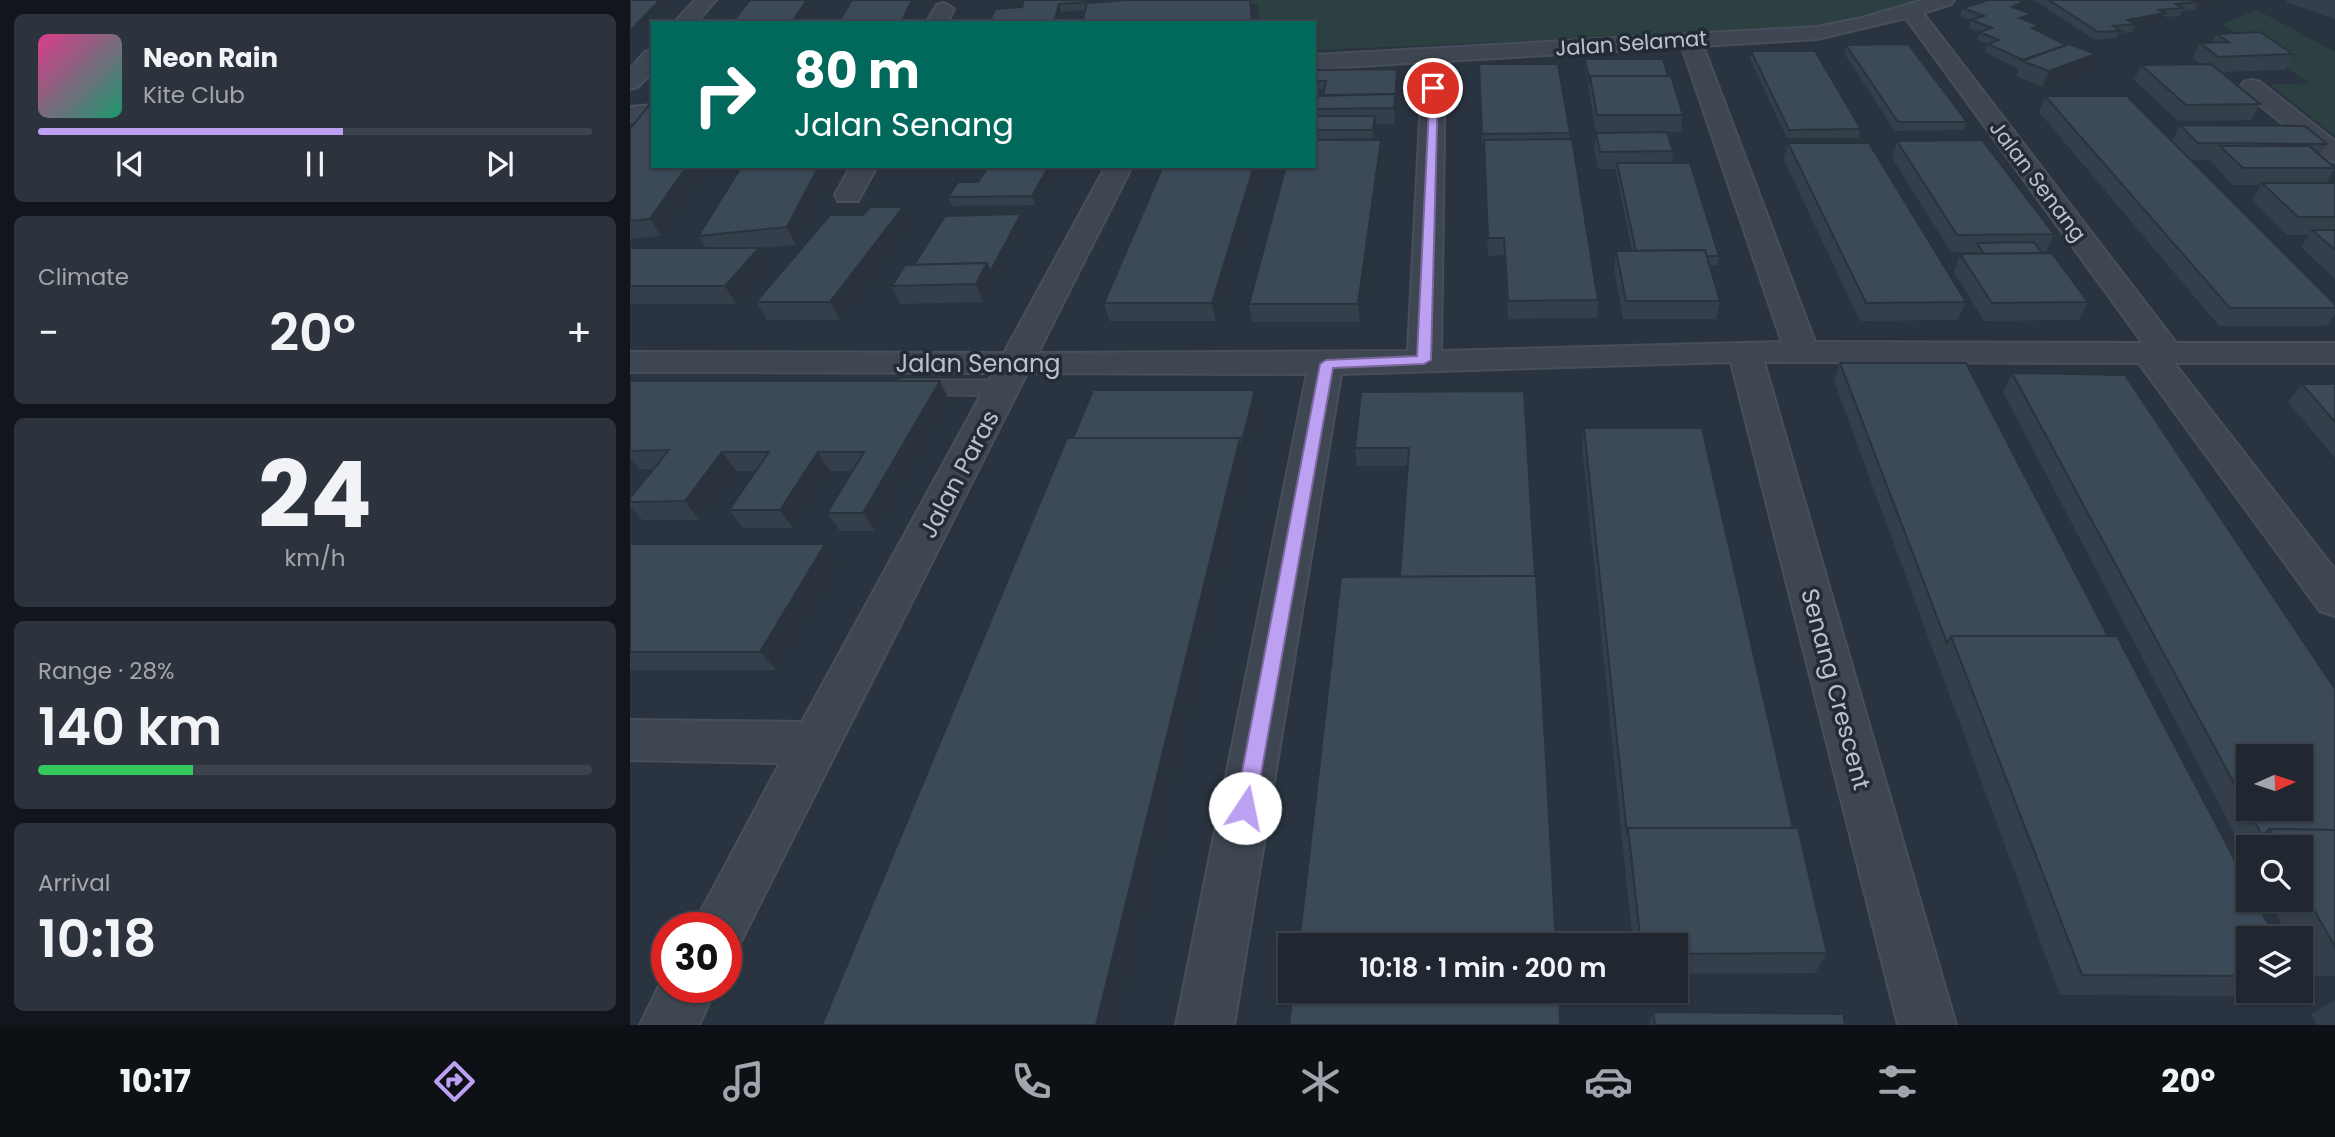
<!DOCTYPE html>
<html lang="en">
<head>
<meta charset="utf-8">
<style>
  body { margin:0; font-family:Poppins,sans-serif; background:#2d333d; color:#f1f3f6; height:100vh; display:flex; flex-direction:column; font-size:26px; white-space:nowrap }
  * { box-sizing:border-box; margin:0 }
  p { font-size:23px; color:#a2a5ab }
  .icon { flex:none; width:38px; height:38px; fill:none; stroke:currentColor; stroke-width:2; stroke-linecap:round; stroke-linejoin:round }
  .map { position:relative; flex:1; overflow:hidden }
  .details { display:flex; flex-direction:column; gap:14px; padding:14px; background:#12151b; width:630px }
  .details>* { flex:none }
  .hud { position:absolute; left:21px; top:21px; width:665px; height:147px; border-radius:0px; box-shadow:0 2px 5px #0004,0 0 0 2px #3d444d; background:#00695c; color:#fff; overflow:hidden }
  .needle { width:46px; rotate:87deg }
  .buttons { position:absolute; left:1606px; top:744px; display:grid; gap:14px }
  .buttons a { display:grid; place-items:center; width:77px; height:77px; border-radius:0px; background:#202731; box-shadow:0 2px 5px #0004,0 0 0 2px #3d444d; font-size:35px }
  .speed { position:absolute; left:21px; top:912px; display:flex; gap:14px; font-size:35px; font-weight:700; text-align:center }
  .speed>* { display:grid; place-content:center; width:91px; height:91px; border-radius:50%; background:#202731; box-shadow:0 2px 5px #0004,0 0 0 2px #3d444d; line-height:1 }
  .speed .limit { border:10px solid #d22; background:#fff; color:#111 }
  .pin { position:absolute; display:grid; place-items:center; width:60px; height:60px; color:#fff; margin:-30px; border:4px solid #fff; border-radius:50%; box-shadow:0 2px 7px #0007 }
  .me { position:absolute; width:77px; margin:-38px; rotate:11deg; stroke-linejoin:round; filter:drop-shadow(0 0 5px #0008) }
  .turn { display:flex; align-items:center; gap:24px; height:147px; padding:0 28px; font-size:32px }
  .turn .icon { width:91px; height:91px; stroke-width:2.5 }
  .turn b { display:block; font-size:49px; line-height:60px }
  .big { font-size:52px; font-weight:600; line-height:1.1 }
  .details .widget { flex:1; display:flex; flex-direction:column; justify-content:center; gap:10px; min-width:0; padding:0 24px; border-radius:10px; background:#2d333d }
  .details .dial { align-items:center; gap:0 }
  .dial b { font-size:91px; line-height:1 }
  .song { display:flex; align-items:center; gap:21px }
  .cover { width:84px; height:84px; border-radius:10px; background:linear-gradient(135deg,hsl(330 70% 55%),hsl(160 70% 35%)) }
  .played { height:7px; border-radius:4px; background:linear-gradient(90deg,#bca0f2 55%,#3d444d 55%) }
  .keys { display:flex; justify-content:space-around; direction:ltr }
  .heat { display:flex; justify-content:space-between; align-items:center; font-size:38px; direction:ltr }
  .charge { height:10px; border-radius:5px; background:linear-gradient(90deg,#34c759 28%,#3d444d 0) }
  .trip { position:absolute; left:648px; top:933px; width:410px; height:70px; border-radius:0px; background:#202731; box-shadow:0 2px 5px #0004,0 0 0 2px #3d444d; font-weight:600; line-height:70px; text-align:center }
  .menu { display:flex; height:112px; justify-content:space-around; align-items:center; background:#0d1014; color:#a2a5ab }
  .menu .icon { width:49px; height:49px }
  .menu .selected { color:#bca0f2 }
  .menu b { font-size:32px; color:#f1f3f6 }
  main { display:flex; flex:1; min-height:0 }
  .map>svg:first-child { display:block }
  .green { fill:#2c4042 }
  .lines { fill:none; stroke-linecap:round; stroke-linejoin:round }
  .service-casing { stroke:#484f5b; stroke-width:3 }
  .minor-casing { stroke:#484f5b; stroke-width:4 }
  .service { fill:#3e4651; fill-rule:evenodd }
  .minor { fill:#3e4651; fill-rule:evenodd }
  .wall { fill:#343f4b }
  .shaded-wall { fill:#2a333d }
  .building { fill:#3c4957; stroke:#2a333d; stroke-width:2; fill-rule:evenodd }
  .route { fill:#bca0f2; stroke:#7a689d; stroke-width:2 }
  .labels { text-anchor:middle; dominant-baseline:central; stroke-width:7; stroke-linejoin:round; paint-order:stroke }
  .far-street-label { font-size:21px; fill:#bbc2cb; stroke:#232b37 }
  .street-label { font-size:24px; fill:#bbc2cb; stroke:#232b37 }
</style>
</head>
<body>
<main>
<section class="details">
<div class="widget">
<div class="song"><i class="cover"></i><div><b>Neon Rain</b><p>Kite Club</p></div></div>
<div class="played"></div>
<div class="keys"><svg class="icon" aria-label="previous" viewBox="0 0 24 24"><path d="M18 5L8 12l10 7zM5 5v14"/></svg><svg class="icon" aria-label="pause" viewBox="0 0 24 24"><path d="M8 5v14M16 5v14"/></svg><svg class="icon" aria-label="next" viewBox="0 0 24 24"><path d="M6 5l10 7-10 7zM19 5v14"/></svg></div>
</div>
<div class="widget"><p>Climate</p>
<div class="heat"><a>−</a><b class="big">20°</b><a>+</a></div>
</div>
<div class="widget dial"><b>24</b><p>km/h</p></div>
<div class="widget"><p>Range · 28%</p><b class="big">140 km</b><div class="charge"></div></div>
<div class="widget"><p>Arrival</p><b class="big">10:18</b></div>
</section>
<div class="map">
<svg width="1705" height="1025" viewBox="0 0 1705 1025">
  <rect width="100%" height="100%" fill="#2a3441"/>
  <g class="green">
    <path d="M477,0H1294L1225,21L1185,29L684,50V23H629L628,4L474,14Z"/>
    <path d="M1627,10L1705,52V136L1641,85L1679,83L1592,24Z"/>
  </g>
  <g class="lines">
    <defs>
      <path id="service" d="M274,380H375L384,382L388,388L384,394L375,396L265,394L261,388L265,382Z"/>
      <g id="minor">
        <path d="M65,0H86L66,23H44Z"/>
        <path d="M1293,0H1324L1321,4L1293,13L1546,343H1705V363H1544L1705,570V616L1690,611L1509,363L1134,362L1326,1025H1268L1101,362L711,374L604,1025H546L677,374L397,373L108,947L96,952V928H62L150,763L0,760V720L172,722L363,373L0,372V352L374,353L476,166H502L408,353L778,351L793,62L684,69V55L1187,27L1232,18ZM1276,18L1513,343L1185,342L1073,46L1187,39ZM1052,47L1152,342L811,351L815,61Z"/>
        <path d="M314,3L324,9L317,23H296L307,5Z"/>
        <path d="M23,50V71L8,87L0,89V69L15,52Z"/>
        <path d="M1622,80L1630,82L1705,141V162L1696,159L1614,92L1610,87L1614,82Z"/>
        <path d="M23,105V119L0,121V107Z"/>
        <path d="M221,166H247L228,201H208L205,195Z"/>
        <path d="M37,970V987H86L69,1025H10Z"/>
      </g>
    </defs>
    <use href="#service" class="service-casing"/>
    <use href="#minor" class="minor-casing"/>
    <use href="#service" class="service"/>
    <use href="#minor" class="minor"/>
  </g>
  <g class="wall">
    <path d="M1404,0H1593L1567,5L1565,10L1552,11L1550,16L1533,17L1532,21L1505,26L1502,32L1489,33L1487,38L1465,40Z"/>
    <path d="M1657,0H1705V19L1656,2Z"/>
    <path d="M462,2L622,6L623,23H452L455,10L431,12L365,9Z"/>
    <path d="M1394,2L1392,10L1407,31L1460,69L1412,87L1386,76L1389,69L1355,52L1358,44L1347,40L1350,32L1339,28L1341,20L1330,16L1333,8Z"/>
    <path d="M1587,34L1663,54L1655,70L1590,72L1630,104L1621,120L1548,121L1504,80L1511,65L1570,64L1562,58L1570,43H1582Z"/>
    <path d="M1216,45L1337,122L1334,130L1265,131L1214,53Z"/>
    <path d="M1121,51L1231,129L1228,138H1157L1120,59Z"/>
    <path d="M955,59L1038,76L1053,115L1051,132H966L955,67Z"/>
    <path d="M849,64L940,133V139L968,300L967,318L878,319L874,255L858,256L854,143H852Z"/>
    <path d="M767,69L765,124H746L744,138L684,139V96L693,95L695,89H684V70Z"/>
    <path d="M1415,96L1542,141L1550,125L1697,144L1690,155L1705,168L1696,183H1705V279L1671,247L1679,235H1657L1622,200L1631,185H1603L1581,162L1582,160H1561L1705,304V314L1696,326H1589L1409,112Z"/>
    <path d="M0,129L31,236L0,239Z"/>
    <path d="M966,133L1043,151L1042,163L1089,256L1087,265H1079L1090,301L1086,319H993L984,269L986,251H1002L986,172V169H968L964,150Z"/>
    <path d="M1267,141L1424,234L1416,251H1411L1458,302L1449,320L1354,321L1324,272L1330,254H1345L1344,252H1321L1262,158Z"/>
    <path d="M1158,143L1336,302L1328,320L1230,321L1154,160Z"/>
    <path d="M752,156L730,322H622L619,304Z"/>
    <path d="M206,166L166,245L128,248L139,266L106,304H0V248H76L68,236Z"/>
    <path d="M359,166H426L405,205L322,206L318,197L348,182Z"/>
    <path d="M632,166L586,321H479L474,303Z"/>
    <path d="M273,207L281,224L210,320H137L126,302L233,215Z"/>
    <path d="M391,214L394,223L353,302L270,304L262,286L284,265Z"/>
    <path d="M1210,363L1619,938V990H1644L1636,996L1430,995L1204,381Z"/>
    <path d="M1382,373L1705,689V976H1678L1671,962V938H1659L1639,900H1671V847H1619V861L1373,392Z"/>
    <path d="M0,381L319,400L245,531H210L197,513L223,471H200L163,528H113L99,510L126,471H106L69,520H12L0,506V498L23,469H10L0,481Z"/>
    <path d="M1672,384H1705V458L1658,402Z"/>
    <path d="M731,392L905,576L770,577L777,466H727L725,448Z"/>
    <path d="M954,428L1163,828L1197,953L1185,973L1045,974V945H1003L952,447Z"/>
    <path d="M0,544L208,562L146,670H0Z"/>
    <path d="M1705,1000V1025H1687L1681,1014Z"/>
    <path d="M1023,1012L1215,1025H1019Z"/>
  </g>
  <g class="shaded-wall">
    <path d="M30,0H41L0,44V31Z"/>
    <path d="M177,0H186L170,23H161Z"/>
    <path d="M282,0H289L278,23H271Z"/>
    <path d="M620,0L622,6L623,23H622Z"/>
    <path d="M1562,0H1593L1567,5L1568,2Z"/>
    <path d="M1394,2L1392,10L1382,7Z"/>
    <path d="M429,4L431,12L428,23H424Z"/>
    <path d="M1535,13L1532,21L1505,26L1506,24L1498,20Z"/>
    <path d="M1402,14L1399,22L1390,18Z"/>
    <path d="M1466,54L1460,69L1412,87L1419,71Z"/>
    <path d="M767,69L768,77L765,124L764,108Z"/>
    <path d="M745,116L746,124L744,138L743,130Z"/>
    <path d="M751,140L752,156L730,322L728,304Z"/>
    <path d="M57,166H78L31,236L20,219Z"/>
    <path d="M189,166H206L166,245L157,227Z"/>
    <path d="M419,166H426L405,205L402,196Z"/>
    <path d="M624,166H632L586,321L582,303Z"/>
    <path d="M273,207L281,224L210,320L200,302Z"/>
    <path d="M391,214L394,223L353,302L346,284L357,263Z"/>
    <path d="M129,248L139,266L106,304L95,286Z"/>
    <path d="M310,381L319,400L245,531L233,513Z"/>
    <path d="M625,390L629,408L485,1025H466L610,438Z"/>
    <path d="M92,452L106,471L69,520L55,501Z"/>
    <path d="M188,452L200,471L163,528L150,510Z"/>
    <path d="M0,458L10,469L0,481Z"/>
    <path d="M195,544L208,562L146,670L130,652Z"/>
    <path d="M0,836L11,844L0,863Z"/>
  </g>
  <g class="building">
    <path d="M0,0H30L0,31Z"/>
    <path d="M120,0H177L161,23H102Z"/>
    <path d="M222,0H282L271,23H208Z"/>
    <path d="M394,0H459L458,2L429,4L424,23H359L365,9L392,7Z"/>
    <path d="M497,0H620L622,21L590,23H452L457,3Z"/>
    <path d="M1358,0H1388L1394,2L1382,7L1402,14L1390,18L1410,26L1402,28L1436,45L1393,60L1358,44L1369,40L1349,32L1362,28L1341,20L1354,16L1333,8Z"/>
    <path d="M1419,0H1564L1568,2L1546,4L1553,8L1529,10L1535,13L1498,20L1506,24L1483,26L1491,31L1468,32Z"/>
    <path d="M1630,32L1663,54L1588,57L1570,43L1599,42L1587,34Z"/>
    <path d="M1278,44L1337,122H1268L1216,45Z"/>
    <path d="M1439,44L1466,54L1419,71L1392,61Z"/>
    <path d="M1121,51H1185L1231,129L1159,130Z"/>
    <path d="M955,59H1033L1038,76H960V83Z"/>
    <path d="M849,64H928L940,133L852,134Z"/>
    <path d="M1581,64L1630,104L1556,105L1511,65Z"/>
    <path d="M767,69L765,102V94L693,95L696,81H684V70Z"/>
    <path d="M960,76H1041L1053,115H967Z"/>
    <path d="M765,94L764,108L684,109V96Z"/>
    <path d="M1415,96H1497L1705,304V308H1600Z"/>
    <path d="M20,104H23V166H57L20,219L0,221V129Z"/>
    <path d="M684,116H745L743,130H684Z"/>
    <path d="M1550,125L1675,126L1697,144L1568,143Z"/>
    <path d="M1037,132L1043,151L970,152L966,133Z"/>
    <path d="M942,139L968,300L878,301L874,238H858L854,140Z"/>
    <path d="M684,140H751L728,304H619L656,166H684Z"/>
    <path d="M1352,140L1424,234L1327,235L1267,141Z"/>
    <path d="M1158,143H1239L1336,302L1236,303Z"/>
    <path d="M1590,146H1679L1705,168H1613Z"/>
    <path d="M987,163H1060L1089,256H1076L1075,250L1006,251Z"/>
    <path d="M112,166H189L157,227L68,236Z"/>
    <path d="M359,166H419L402,196L318,197L328,182H348Z"/>
    <path d="M533,166H624L582,303H474Z"/>
    <path d="M1632,183H1705V217H1668Z"/>
    <path d="M240,207H273L200,302H126L200,215H233Z"/>
    <path d="M391,214L360,272L357,263L284,265L315,216Z"/>
    <path d="M1682,230H1705V250Z"/>
    <path d="M1404,242L1412,253L1354,254L1347,243Z"/>
    <path d="M0,248H129L95,286H0Z"/>
    <path d="M1075,250L1090,301H996L986,251Z"/>
    <path d="M1422,253L1458,302L1362,303L1330,254Z"/>
    <path d="M357,263L346,284L262,286L275,265Z"/>
    <path d="M1210,363H1336L1478,636H1321L1317,643Z"/>
    <path d="M1382,373L1495,375L1705,689V830L1640,829L1632,835ZM1619,756H1671V808H1619Z"/>
    <path d="M0,381H310L233,513H197L234,452H188L150,510H99L139,452H92L55,501L0,502V498L39,450L0,451Z"/>
    <path d="M1672,384H1705V422Z"/>
    <path d="M463,390H625L611,445H608L610,438H443Z"/>
    <path d="M894,391L905,576L770,577L779,448H725L731,392Z"/>
    <path d="M954,428H1072L1163,828H998L997,834Z"/>
    <path d="M437,438H610L466,1025H192Z"/>
    <path d="M0,544H195L130,652H0Z"/>
    <path d="M906,576L926,945H669L711,577Z"/>
    <path d="M1321,636H1487L1619,887V900H1625L1646,938H1619V976L1452,975Z"/>
    <path d="M998,828H1168L1197,953L1045,954V945H1011Z"/>
    <path d="M1640,829L1705,830V947L1671,886V847H1650Z"/>
    <path d="M663,990H929L930,1025H659Z"/>
    <path d="M1023,1012L1213,1014L1215,1025H1025Z"/>
  </g>
  <path class="route" d="M800,86L808,88L801,360L794,364L703,368L625,808L622,815L615,817L608,815L605,808L690,364L696,360L787,356Z"/>
  <g class="labels">
    <g class="far-street-label">
      <text transform="translate(1001 43) rotate(-4)">Jalan Selamat</text>
      <text transform="translate(1408 181) rotate(53)">Jalan Senang</text>
    </g>
    <g class="street-label">
      <text x="348" y="363">Jalan Senang</text>
      <text transform="translate(329 474) rotate(-62)">Jalan Paras</text>
      <text transform="translate(1206 689) rotate(75)">Senang Crescent</text>
    </g>
  </g>
</svg>
<div class="buttons">
<a><svg class="needle" viewBox="-14 -14 28 28"><path d="M0-13l5 13h-10z" fill="#e53935"/><path d="M0 13l5-13h-10z" fill="#a2a5ab"/></svg></a>
<a><svg class="icon" aria-label="search" viewBox="0 0 24 24"><circle cx="10" cy="10" r="6"/><path d="M15 15l6 6"/></svg></a>
<a><svg class="icon" aria-label="layers" viewBox="0 0 24 24"><path d="M12 4l9 5-9 5-9-5zM3 14l9 5 9-5"/></svg></a>
</div>
<div class="speed"><div class="limit">30</div></div>
<div class="pin" style="left:803px;top:88px;background:#d93025"><svg class="icon" aria-label="arrive" viewBox="0 0 24 24"><path d="M6 21V4h12l-3 4 3 4H6"/></svg></div>
<svg class="me" style="left:615px;top:808px" viewBox="-20 -20 40 40"><circle r="19" fill="#fff"/><path d="M0-13L10 11 0 6-10 11z" fill="#bca0f2"/></svg>
<div class="trip">10:18 · 1 min · 200 m</div>
<div class="hud">
<div class="turn"><svg class="icon" aria-label="right" viewBox="0 0 24 24"><path d="M7 20v-9h11M14 6l5 5-5 5"/></svg><div><b>80 m</b>Jalan Senang</div></div>
</div>
</div>
</main>
<nav class="menu">
<b>10:17</b>
<svg class="icon selected" aria-label="directions" viewBox="0 0 24 24"><path d="M12 3l9 9-9 9-9-9zM9 14v-3h6M13 9l2 2-2 2"/></svg>
<svg class="icon" aria-label="music" viewBox="0 0 24 24"><path d="M9 18V5l10-2v13"/><circle cx="6" cy="18" r="3"/><circle cx="16" cy="16" r="3"/></svg>
<svg class="icon" aria-label="phone" viewBox="0 0 24 24"><path d="M5 4h4l2 5-3 2q2 4 5 5l2-3 5 2v4C11 20 4 13 5 4z"/></svg>
<svg class="icon" aria-label="climate" viewBox="0 0 24 24"><path d="M12 3v18M4 7l16 10M4 17L20 7"/></svg>
<svg class="icon" aria-label="car" viewBox="0 0 24 24"><path d="M5 17H2v-5l4-1 3-4h7l3 4 3 1v5h-3M9 17h6M6 11h13"/><circle cx="7" cy="17" r="2"/><circle cx="17" cy="17" r="2"/></svg>
<svg class="icon" aria-label="filters" viewBox="0 0 24 24"><path d="M4 7h16M4 17h16"/><circle cx="9" cy="7" r="2"/><circle cx="15" cy="17" r="2"/></svg>
<b>20°</b>
</nav>
</body>
</html>
